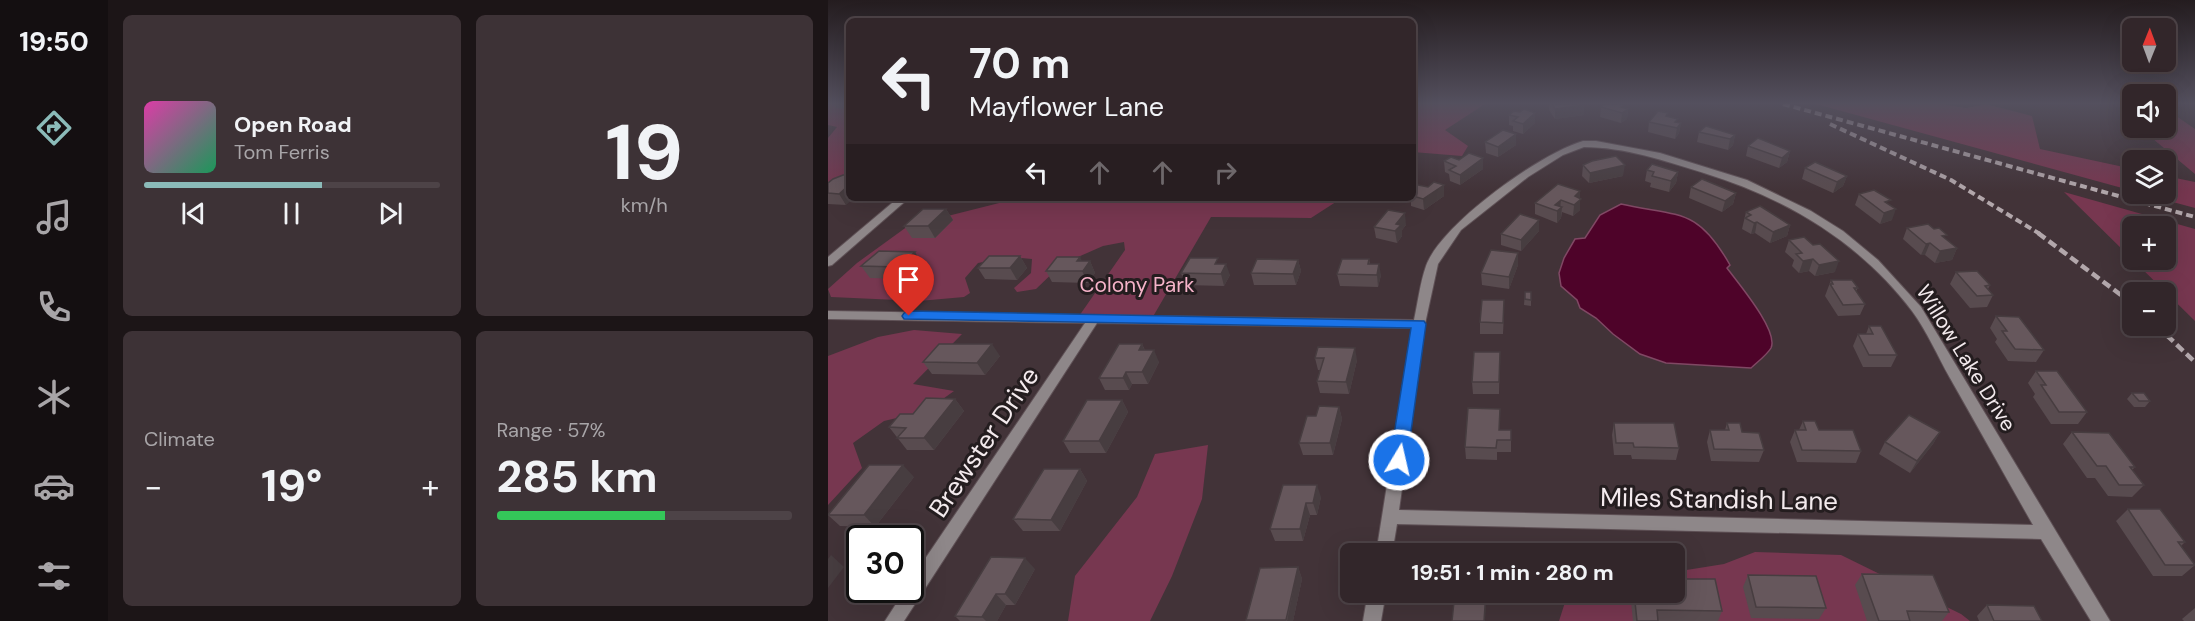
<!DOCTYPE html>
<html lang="en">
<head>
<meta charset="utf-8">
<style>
  body { margin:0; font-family:"DM Sans",sans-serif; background:#3d3236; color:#f1f3f6; height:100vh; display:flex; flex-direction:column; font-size:22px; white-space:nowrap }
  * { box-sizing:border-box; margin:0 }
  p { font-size:20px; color:#a8a5a8 }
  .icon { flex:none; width:33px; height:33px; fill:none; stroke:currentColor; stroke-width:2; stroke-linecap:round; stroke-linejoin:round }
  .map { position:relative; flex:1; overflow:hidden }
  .sheet { display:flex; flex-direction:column; gap:15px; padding:15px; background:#1c1517; width:720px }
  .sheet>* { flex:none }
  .hud { position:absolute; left:18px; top:18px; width:570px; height:183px; border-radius:9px; box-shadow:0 6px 24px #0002,0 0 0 2px #4d4347; background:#32262a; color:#f1f3f6; overflow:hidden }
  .needle { width:39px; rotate:1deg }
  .tools { position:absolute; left:1294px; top:18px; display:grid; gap:12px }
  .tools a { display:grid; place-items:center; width:54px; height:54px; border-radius:9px; background:#32262a; box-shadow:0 6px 24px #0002,0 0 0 2px #4d4347; font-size:30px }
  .speed { position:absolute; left:18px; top:525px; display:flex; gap:12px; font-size:30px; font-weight:700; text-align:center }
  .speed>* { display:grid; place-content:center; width:78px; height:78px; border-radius:50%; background:#32262a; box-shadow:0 6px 24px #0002,0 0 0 2px #4d4347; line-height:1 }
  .speed .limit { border:3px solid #111; border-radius:9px; background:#fff; color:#111 }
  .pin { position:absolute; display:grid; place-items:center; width:51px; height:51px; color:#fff; margin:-62px -26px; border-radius:50% 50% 50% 0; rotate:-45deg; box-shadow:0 0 6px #0007 }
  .pin .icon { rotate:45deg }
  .me { position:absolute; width:66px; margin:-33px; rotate:9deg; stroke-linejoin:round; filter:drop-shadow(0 0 4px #0008) }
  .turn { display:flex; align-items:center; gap:21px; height:126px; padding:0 24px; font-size:27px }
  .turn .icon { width:78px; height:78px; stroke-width:2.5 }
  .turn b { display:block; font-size:42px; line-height:51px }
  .lanes { display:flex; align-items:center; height:57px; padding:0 24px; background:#0003; justify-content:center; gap:30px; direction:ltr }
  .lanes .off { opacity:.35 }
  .big { font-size:45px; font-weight:700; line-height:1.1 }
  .sheet .card { flex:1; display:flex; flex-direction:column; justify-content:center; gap:9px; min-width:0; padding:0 21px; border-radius:9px; background:#3d3236 }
  .sheet .dial { align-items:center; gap:0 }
  .dial b { font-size:78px; line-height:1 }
  .song { display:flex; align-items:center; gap:18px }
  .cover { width:72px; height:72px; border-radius:9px; background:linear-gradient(135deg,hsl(320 70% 55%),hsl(150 70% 35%)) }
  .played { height:6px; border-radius:3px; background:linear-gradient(90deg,#8bbbb9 60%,#4d4347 60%) }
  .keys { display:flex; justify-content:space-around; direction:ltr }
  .heat { display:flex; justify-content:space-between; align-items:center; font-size:33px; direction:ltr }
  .charge { height:9px; border-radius:4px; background:linear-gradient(90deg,#34c759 57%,#4d4347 0) }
  .sheet .tiles { flex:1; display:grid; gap:15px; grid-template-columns:repeat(2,1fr) }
  .trip { position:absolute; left:512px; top:543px; width:345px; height:60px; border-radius:9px; background:#32262a; box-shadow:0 6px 24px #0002,0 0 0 2px #4d4347; font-weight:700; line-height:60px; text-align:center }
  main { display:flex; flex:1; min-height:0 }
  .menu { display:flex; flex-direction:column; width:108px; justify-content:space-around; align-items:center; background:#140f11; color:#a8a5a8 }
  .menu .icon { width:42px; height:42px }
  .menu .active { color:#8bbbb9 }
  .menu b { font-size:27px; color:#f1f3f6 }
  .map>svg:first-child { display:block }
  .green { fill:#773750; fill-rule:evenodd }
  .water { fill:#4e0329; stroke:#804864; stroke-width:1.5 }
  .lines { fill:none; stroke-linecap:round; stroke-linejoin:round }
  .minor-casing { stroke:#5e5055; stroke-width:2 }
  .minor { fill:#8e8789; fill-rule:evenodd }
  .rail-far1 { stroke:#b2a7ab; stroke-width:4; stroke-dasharray:7 4; stroke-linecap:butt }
  .rail { stroke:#b2a7ab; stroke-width:4.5; stroke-dasharray:9 4.5; stroke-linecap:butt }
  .wall { fill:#584b4f }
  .shaded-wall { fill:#473d40 }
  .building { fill:#66575c; stroke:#473d40; stroke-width:1.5 }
  .route { fill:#1a73e8; stroke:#114b97; stroke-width:1.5 }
  .labels { text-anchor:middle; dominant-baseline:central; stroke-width:6; stroke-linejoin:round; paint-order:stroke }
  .park-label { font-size:21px; fill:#f6b3c9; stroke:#241d1f }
  .street-label { font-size:21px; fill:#f3eaed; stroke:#241d1f }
  .near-street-label { font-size:26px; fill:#f3eaed; stroke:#241d1f }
</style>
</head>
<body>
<main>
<nav class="menu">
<b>19:50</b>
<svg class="icon active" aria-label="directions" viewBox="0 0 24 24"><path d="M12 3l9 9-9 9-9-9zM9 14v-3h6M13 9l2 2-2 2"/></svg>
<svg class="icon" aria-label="music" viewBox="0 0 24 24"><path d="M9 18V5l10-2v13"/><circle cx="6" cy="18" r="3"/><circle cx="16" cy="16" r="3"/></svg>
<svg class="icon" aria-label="phone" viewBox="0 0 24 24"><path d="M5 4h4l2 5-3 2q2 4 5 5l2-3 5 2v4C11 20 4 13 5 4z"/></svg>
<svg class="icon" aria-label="climate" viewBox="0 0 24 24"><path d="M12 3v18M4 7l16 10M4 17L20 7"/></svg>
<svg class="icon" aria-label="car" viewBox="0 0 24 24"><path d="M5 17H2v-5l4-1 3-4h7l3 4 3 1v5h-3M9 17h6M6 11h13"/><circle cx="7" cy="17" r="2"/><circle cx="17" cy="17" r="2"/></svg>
<svg class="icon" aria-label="filters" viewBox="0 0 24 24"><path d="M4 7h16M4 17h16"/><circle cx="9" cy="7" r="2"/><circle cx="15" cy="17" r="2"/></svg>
</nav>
<section class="sheet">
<div class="tiles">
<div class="card">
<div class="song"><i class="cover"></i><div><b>Open Road</b><p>Tom Ferris</p></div></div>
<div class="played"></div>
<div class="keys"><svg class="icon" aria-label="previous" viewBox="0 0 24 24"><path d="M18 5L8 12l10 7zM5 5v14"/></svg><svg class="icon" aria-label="pause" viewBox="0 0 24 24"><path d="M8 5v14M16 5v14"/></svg><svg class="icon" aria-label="next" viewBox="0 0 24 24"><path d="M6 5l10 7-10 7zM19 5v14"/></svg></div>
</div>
<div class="card dial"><b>19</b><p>km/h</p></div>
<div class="card"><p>Climate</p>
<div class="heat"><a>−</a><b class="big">19°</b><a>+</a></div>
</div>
<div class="card"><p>Range · 57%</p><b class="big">285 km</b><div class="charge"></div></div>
</div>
</section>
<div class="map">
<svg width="1367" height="621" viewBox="0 0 1367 621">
  <rect width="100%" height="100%" fill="#423338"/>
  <g class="green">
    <path d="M0,104H21V182L0,192V138L9,127L0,125Z"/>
    <path d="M585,104H657L617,130L640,146L634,156L585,152Z"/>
    <path d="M988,104H1114L1138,108L1158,104L1204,116L1212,149L1305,169V191Z"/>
    <path d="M1338,109L1367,129V174L1312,128H1338Z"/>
    <path d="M1338,176L1367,182V208L1315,194H1338Z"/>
    <path d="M1236,192L1367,229V321ZM1305,226H1338V260H1305Z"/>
    <path d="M191,198H514L483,218L383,217L323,320L249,319L297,250L296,242L275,246L234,264L208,289L189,292L186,288L203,273L204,259L181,257L150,263L137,278L142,293L136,297L91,301L3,297L0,289L29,263L80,226Z"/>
    <path d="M86,330L134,334L85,384L126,391L98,411L56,421L25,443L34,468L0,505V356L50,337Z"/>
    <path d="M380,445L374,499L344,576L322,621H240L247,576L309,497L327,454Z"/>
    <path d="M927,552L1013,555L1133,614L1142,621H731L740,593L846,592V572L896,564Z"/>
  </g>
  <path class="water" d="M793,204C852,217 869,207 902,265L899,268C910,283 951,331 943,348C939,355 928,363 923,368L838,363L812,354L785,334L768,318L752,308L749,300L733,286L731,273L736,258L747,239L757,238L772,215Z"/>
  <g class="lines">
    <defs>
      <g id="minor">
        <path d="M755,141H768L832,153L919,180L983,211L1015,231L1050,260L1093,307L1282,621H1263L1213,539L569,524L564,554H548L584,328L269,323L76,621H57L77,590H82V581L257,323L0,319V311L586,320C590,302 592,283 598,266C613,224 713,153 755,141ZM756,147C796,147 838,161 876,173C957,198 1032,242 1084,311C1099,331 1110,357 1122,378C1150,427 1177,476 1205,525L571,510L597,324L610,264L633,230L700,177L735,155Z"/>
        <path d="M70,198H81L4,265L0,266V257Z"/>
        <path d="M540,592H558L553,621H535Z"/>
      </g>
    </defs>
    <use href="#minor" class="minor-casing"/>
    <use href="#minor" class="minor"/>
    <g class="rail-far1">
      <path d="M955,104L1367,217"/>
      <path d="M1002,124L1123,180L1212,234"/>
    </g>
    <g class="rail">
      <path d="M1210,233L1305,304"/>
      <path d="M1329,326L1367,362"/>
    </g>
  </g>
  <g class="wall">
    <path d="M5,104H21V109L8,108Z"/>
    <path d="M721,104H755L756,115L727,119L721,110Z"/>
    <path d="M773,107L796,108L800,109L799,119L793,123L772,117Z"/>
    <path d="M692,112L707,113V123L695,134L685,131V126L681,125V115Z"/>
    <path d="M839,117L849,122L853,123L851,133L847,139L820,132L821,122Z"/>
    <path d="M871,132L907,135L905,145L900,150L869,142Z"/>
    <path d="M657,142L688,145L670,157L658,153Z"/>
    <path d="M920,146L962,151L959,162L951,168L918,156Z"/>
    <path d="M655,158V169L632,185L622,181L621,174L617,172L616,161Z"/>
    <path d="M755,165L795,176L761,183L754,176Z"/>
    <path d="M977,168L1019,176L1015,186L1005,193L974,179Z"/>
    <path d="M819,170L850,172L848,183L841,192L822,187L823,183L817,181Z"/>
    <path d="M5,179L18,205L0,204V183Z"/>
    <path d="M585,184L600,187L616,185V196L596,210L583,206V201L579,200V198H585Z"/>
    <path d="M863,187L908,193L905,204L894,212L861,198Z"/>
    <path d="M752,191V210L745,216L734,212L733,218L729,223L707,214V203Z"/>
    <path d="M1031,194L1061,205L1064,220L1052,224L1027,205Z"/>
    <path d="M117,198H138L134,202H120Z"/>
    <path d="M118,209L125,220L107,238H84L76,226Z"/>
    <path d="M918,212L962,225L959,236L942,243L927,233L923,234L914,229Z"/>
    <path d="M711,220V231L693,251L673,245V234Z"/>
    <path d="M578,225L574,230V236L569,243L548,238L546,227Z"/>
    <path d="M1079,228L1117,239L1129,248L1124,260L1107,263L1097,255H1093L1075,239Z"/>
    <path d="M961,240L1007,272L987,276L981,271L971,273L964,266L966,260L957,252Z"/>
    <path d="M690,253V265L681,289L654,285L653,273Z"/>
    <path d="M192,256L199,268L189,280L157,279L150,268Z"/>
    <path d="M541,259L542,264L553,275L550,287L512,286L509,274Z"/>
    <path d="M470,260L473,271L468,285H426L423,273Z"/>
    <path d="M254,261H262L267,273L260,283L224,282L218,271Z"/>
    <path d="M94,264L78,279L42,278L33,266Z"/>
    <path d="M392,264L402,275L396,286L357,285L353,273Z"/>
    <path d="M1128,272L1162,285L1160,289L1165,295L1159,307L1142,308L1122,284Z"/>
    <path d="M1003,280L1030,288L1028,291L1037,304L1032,315L1010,316L997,296Z"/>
    <path d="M697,292H703V306L696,305Z"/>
    <path d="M676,312L675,334H652V322Z"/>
    <path d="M1168,316L1216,350L1208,362L1180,361L1167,342L1169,339L1162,328Z"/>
    <path d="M1041,326L1069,355L1063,367H1035L1025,346L1030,334H1038Z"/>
    <path d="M314,344L317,350L331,362L320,384H304L301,390H277L271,378Z"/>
    <path d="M672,352L671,394H645L644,382Z"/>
    <path d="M172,356L157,375L104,374L95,362Z"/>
    <path d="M487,358L529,360L521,394L492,393L489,381L492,370H490Z"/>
    <path d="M1208,371L1259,412L1250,424H1223L1205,397L1207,394L1200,383Z"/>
    <path d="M1304,393L1322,401L1317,407H1306L1299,399Z"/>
    <path d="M127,399L136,411L106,450H79L61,427L85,414Z"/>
    <path d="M294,400L300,412L278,453H242L235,441Z"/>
    <path d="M511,407L514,419L505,455H475L471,443L488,416Z"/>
    <path d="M975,421L991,430L1033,451L1028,463L969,462L962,442L967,430H971Z"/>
    <path d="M786,423L851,448L848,460L804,459L803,455H786L784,435Z"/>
    <path d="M899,423L914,432L936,450L931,462L883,461L879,442L882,430H897Z"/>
    <path d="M672,430H683V452H669V460L638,459L637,447Z"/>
    <path d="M1112,432L1105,444L1082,473L1051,454L1057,442Z"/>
    <path d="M1244,432L1307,467L1304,470L1316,485L1304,497L1280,496L1267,478H1259L1235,444Z"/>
    <path d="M252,469L259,481L232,531H195L185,519Z"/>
    <path d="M86,477L47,527L12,526L0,515V514Z"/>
    <path d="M455,485L493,497L489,515H482L475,541H447L442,529Z"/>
    <path d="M1300,509L1357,542L1353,546L1367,565L1354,576H1325L1288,521Z"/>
    <path d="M470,567L474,579L465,621H418V620Z"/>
    <path d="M207,569L187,605H178L169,621H132L127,616Z"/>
    <path d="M1034,574L1121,612L1114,621H1039L1027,585Z"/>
    <path d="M920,575L998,608L991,619L923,618L915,587Z"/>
    <path d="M802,592H846L894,611L890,621H805Z"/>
    <path d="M1159,605L1214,621H1151L1149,616Z"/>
    <path d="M1367,608V621H1356L1354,619Z"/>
  </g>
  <g class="shaded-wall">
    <path d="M756,105V115L727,119V109Z"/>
    <path d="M796,105L795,113L800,109L799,119L793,123L794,113L793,107Z"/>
    <path d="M707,113V123L695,134V124Z"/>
    <path d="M853,123L851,133L847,139L849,128Z"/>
    <path d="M688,134V145L670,157V147Z"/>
    <path d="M907,135L905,145L900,150L902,139Z"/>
    <path d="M962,151L959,162L951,168L954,158Z"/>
    <path d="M655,158V169L632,185V175Z"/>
    <path d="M797,165L795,176L761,183L762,173Z"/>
    <path d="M850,172L848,183L841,192L843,181Z"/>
    <path d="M1019,176L1015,186L1005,193L1009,182Z"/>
    <path d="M21,185V198H26L18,205L11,194Z"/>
    <path d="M616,185V196L596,210L595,199Z"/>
    <path d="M752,191V210L745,216L747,196Z"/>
    <path d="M908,193L905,204L894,212L897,201Z"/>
    <path d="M131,198H138L134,202Z"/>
    <path d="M733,200L732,209L734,207L733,218L729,223V211L727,205Z"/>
    <path d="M118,209L125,220L107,238L100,226Z"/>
    <path d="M1068,209L1064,220L1052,224L1056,213Z"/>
    <path d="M577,213L578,225L574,230V236L569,243L567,231L568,224Z"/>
    <path d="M711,220V231L693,251V240Z"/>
    <path d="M929,222L927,233L923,234L926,223Z"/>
    <path d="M962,225L959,236L942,243L945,232Z"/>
    <path d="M1102,243L1097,255H1093L1098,244Z"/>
    <path d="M1129,248L1124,260L1107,263L1112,251Z"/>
    <path d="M87,252L94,264L78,279L70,267Z"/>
    <path d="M690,253V265L681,289V277Z"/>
    <path d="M192,256L199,268L189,280L182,268Z"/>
    <path d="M252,257L257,267L262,261L267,273L260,283L249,261Z"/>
    <path d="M985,259L981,271L971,273L975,261Z"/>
    <path d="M470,260L473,271L468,285L465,274Z"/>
    <path d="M1011,261L1007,272L987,276L991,265Z"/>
    <path d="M398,264L402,275L396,286L393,274Z"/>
    <path d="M551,264L553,275L550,287L549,275Z"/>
    <path d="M164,344L172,356L157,375L149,363Z"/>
    <path d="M314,344L319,356L311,350Z"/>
    <path d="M527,348L529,360L521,394L518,382Z"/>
    <path d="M326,350L331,362L320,384L314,372Z"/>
    <path d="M298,372L304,384L301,390L295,378Z"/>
    <path d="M127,399L136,411L106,450L96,438Z"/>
    <path d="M294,400L300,412L278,453L271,441Z"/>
    <path d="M511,407L514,419L505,455L502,443Z"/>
    <path d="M1112,432L1105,444L1082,473L1089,461Z"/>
    <path d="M75,465L86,477L47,527L36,515Z"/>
    <path d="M252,469L259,481L232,531L223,520Z"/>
    <path d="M489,485L493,497L489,515L485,503Z"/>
    <path d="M478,503L482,515L475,541L472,529Z"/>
    <path d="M3,555L16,567L0,588V559Z"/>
    <path d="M197,558L207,569L187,605L177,594Z"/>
    <path d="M470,567L474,579L465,621H459Z"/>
    <path d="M658,592H659L657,621H656Z"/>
    <path d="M168,594L178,605L169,621H158L154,617Z"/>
  </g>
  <g class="building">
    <path d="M724,104H755L756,105L727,109Z"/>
    <path d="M777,104H793L796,105L793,107L800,109L794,113L773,107Z"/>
    <path d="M696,109L707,113L695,124L685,121L690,117L681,115L686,111L692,112Z"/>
    <path d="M830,111L840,113L838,116L850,119L847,122L853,123L849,128L821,122Z"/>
    <path d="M878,126L907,135L902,139L871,132Z"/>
    <path d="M675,130L688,134L670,147L657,142Z"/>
    <path d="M930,138L962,151L954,158L920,146Z"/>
    <path d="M641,153L655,158L632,175L621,170L628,166L616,161L623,157L631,160Z"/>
    <path d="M788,156L797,165L762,173L755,165L764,161Z"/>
    <path d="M987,162L1019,176L1009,182L977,168Z"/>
    <path d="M824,164L850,172L843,181L824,176L826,172L819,170Z"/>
    <path d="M15,175H21V185L11,194L0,193V183L5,179Z"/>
    <path d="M874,179L908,193L897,201L863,187Z"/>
    <path d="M606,182L616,185L595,199L585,196V193L586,192L585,191V184L600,187Z"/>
    <path d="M730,184L752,191L747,196L753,199L746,205L733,200L727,205L734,207L729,211L707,203Z"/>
    <path d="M1046,190L1063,200L1057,202L1068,209L1056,213L1031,194Z"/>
    <path d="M932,206L962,225L945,232L929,222L926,223L917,218L923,215L918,212Z"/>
    <path d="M95,209H118L100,226H76Z"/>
    <path d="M560,210L577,213L568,224L573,225L567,231L546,227Z"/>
    <path d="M692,214L711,220L693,240L673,234Z"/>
    <path d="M1100,224L1106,229L1111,228L1119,235L1114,236L1129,248L1112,251L1102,243L1098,244L1079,228Z"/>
    <path d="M976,237L985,245L992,244L1011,261L991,265L985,259L975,261L968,254L974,253L961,240Z"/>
    <path d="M663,250L690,253L681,277L653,273Z"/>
    <path d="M51,251L87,252L70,267L33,266Z"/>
    <path d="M161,256H192L182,268H150Z"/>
    <path d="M229,257H252L249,261H262L255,271H218Z"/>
    <path d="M362,258H390L387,264H398L393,274L353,273Z"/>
    <path d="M429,259L470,260L465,274L423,273Z"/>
    <path d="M514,259H541L540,264H551L549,275L509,274Z"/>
    <path d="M1149,271L1162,285L1157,286L1165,295L1149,296L1128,272Z"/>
    <path d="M1003,280H1024L1030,288H1026L1037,304L1015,305L1002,284H1005Z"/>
    <path d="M697,292H703V300L697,299Z"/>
    <path d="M654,300H676L675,323L652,322Z"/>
    <path d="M1168,316L1191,317L1216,350L1187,349L1174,331H1179Z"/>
    <path d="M1041,326H1053L1069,355H1041L1030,334H1045Z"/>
    <path d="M111,344H164L149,363L95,362Z"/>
    <path d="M291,344H314L311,350H326L314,372H298L295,378H271Z"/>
    <path d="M490,347L527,348L518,382L489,381L496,358H487Z"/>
    <path d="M646,352H672L671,382H644Z"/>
    <path d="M1208,371H1229L1259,412H1231L1213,385H1218Z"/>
    <path d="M1304,393H1316L1322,401H1311Z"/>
    <path d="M98,398L127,399L96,438H69L78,428L61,427L72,414H85Z"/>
    <path d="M259,400H294L271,441H235Z"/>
    <path d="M491,406L511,407L502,443H471L479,416H488Z"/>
    <path d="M640,408L672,409L671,430H683V440H669L668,448L637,447Z"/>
    <path d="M1081,415L1112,432L1089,461L1057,442Z"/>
    <path d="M975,421H987L991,430H1025L1033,451L974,450L967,430H978Z"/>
    <path d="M786,423H846L851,448L806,447L805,443H788Z"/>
    <path d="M899,423H912L914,432L931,433L936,450L886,449L882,430H901Z"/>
    <path d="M1244,432L1281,433L1307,467H1302L1316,485H1291L1278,466H1269Z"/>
    <path d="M41,465H75L36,515H0Z"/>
    <path d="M216,469H252L223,520L185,519Z"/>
    <path d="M455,485H489L485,503H478L472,529H442Z"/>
    <path d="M1300,509H1332L1357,542H1350L1367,565H1337Z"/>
    <path d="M163,557L197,558L177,594H168L154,617L127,616Z"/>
    <path d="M470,567L458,620H418L432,568Z"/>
    <path d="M1034,574L1105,575L1121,612L1079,611L1082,621H1051Z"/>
    <path d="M920,575L988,576L998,608L928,607Z"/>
    <path d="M846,579H887L894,611L829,610L830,621H809L806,592H846Z"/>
    <path d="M627,592H658L656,621H624Z"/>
    <path d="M1159,605L1206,606L1214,621H1166Z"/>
  </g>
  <linearGradient id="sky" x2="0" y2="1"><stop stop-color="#241c1f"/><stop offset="0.54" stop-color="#54505e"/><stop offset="1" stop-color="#54505e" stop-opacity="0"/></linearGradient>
  <rect width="1367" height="191" fill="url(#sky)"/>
  <path class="route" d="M81,311L596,321L598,324L579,460L577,465L571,467L565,465L562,460L583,328L76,319L74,316L76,313Z"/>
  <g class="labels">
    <g class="park-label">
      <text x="309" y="285">Colony Park</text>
    </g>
    <g class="street-label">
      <text transform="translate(1138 358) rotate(58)">Willow Lake Drive</text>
    </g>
    <g class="near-street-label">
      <text transform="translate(156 442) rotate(-56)">Brewster Drive</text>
      <text transform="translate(891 499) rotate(1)">Miles Standish Lane</text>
    </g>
  </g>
</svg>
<div class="tools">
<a><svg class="needle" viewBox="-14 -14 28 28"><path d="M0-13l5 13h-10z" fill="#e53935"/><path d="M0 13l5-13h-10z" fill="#a8a5a8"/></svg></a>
<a><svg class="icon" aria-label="sound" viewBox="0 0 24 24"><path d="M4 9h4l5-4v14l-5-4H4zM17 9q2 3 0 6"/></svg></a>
<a><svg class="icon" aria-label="layers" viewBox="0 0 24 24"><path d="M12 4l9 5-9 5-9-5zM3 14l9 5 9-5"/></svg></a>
<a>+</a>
<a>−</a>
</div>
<div class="speed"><div class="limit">30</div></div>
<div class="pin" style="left:81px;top:316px;background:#d93025"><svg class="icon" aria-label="arrive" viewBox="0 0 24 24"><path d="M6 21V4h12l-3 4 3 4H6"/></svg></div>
<svg class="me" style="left:571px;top:460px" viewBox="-20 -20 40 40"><circle r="17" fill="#1a73e8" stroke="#fff" stroke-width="3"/><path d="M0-11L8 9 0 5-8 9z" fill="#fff"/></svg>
<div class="trip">19:51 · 1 min · 280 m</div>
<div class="hud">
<div class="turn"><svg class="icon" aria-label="left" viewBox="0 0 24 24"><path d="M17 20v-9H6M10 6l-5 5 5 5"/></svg><div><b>70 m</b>Mayflower Lane</div></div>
<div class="lanes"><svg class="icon" aria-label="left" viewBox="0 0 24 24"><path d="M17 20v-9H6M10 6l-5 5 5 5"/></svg><svg class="icon off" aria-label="ahead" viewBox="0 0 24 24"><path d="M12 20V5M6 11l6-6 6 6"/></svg><svg class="icon off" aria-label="ahead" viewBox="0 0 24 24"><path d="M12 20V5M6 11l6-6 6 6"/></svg><svg class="icon off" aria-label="right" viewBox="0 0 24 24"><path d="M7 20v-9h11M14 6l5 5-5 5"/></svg></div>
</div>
</div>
</main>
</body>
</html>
